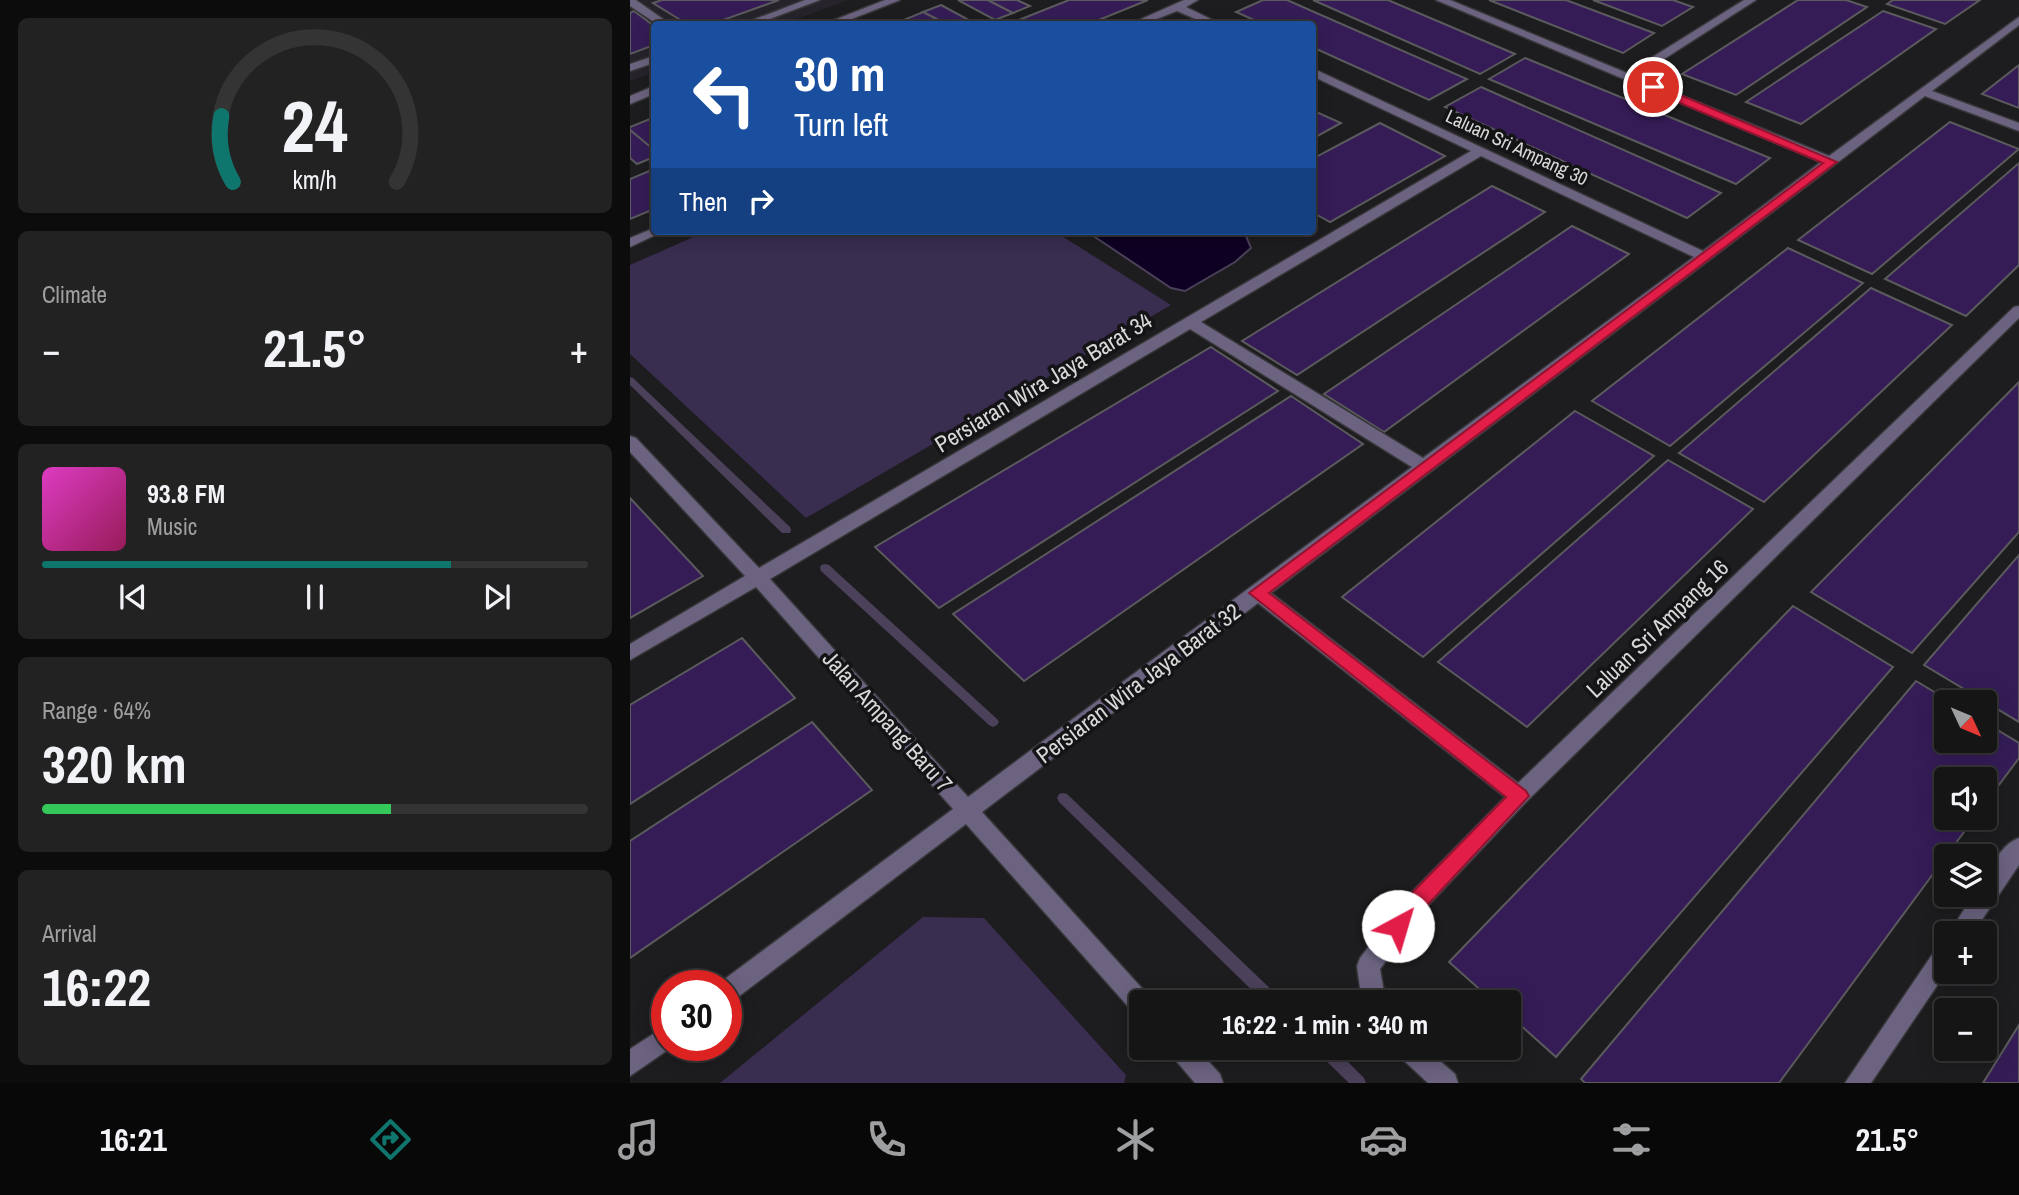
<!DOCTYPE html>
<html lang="en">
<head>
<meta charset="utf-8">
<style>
  body { margin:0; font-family:"Archivo Narrow",sans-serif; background:#232223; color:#f1f3f6; height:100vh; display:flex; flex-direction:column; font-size:26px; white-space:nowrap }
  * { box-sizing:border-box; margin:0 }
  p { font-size:23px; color:#9e9fa1 }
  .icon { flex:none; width:38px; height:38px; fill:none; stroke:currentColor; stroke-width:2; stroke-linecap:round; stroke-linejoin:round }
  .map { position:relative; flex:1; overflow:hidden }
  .drawer { display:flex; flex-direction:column; gap:18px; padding:18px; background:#0c0c0c; width:630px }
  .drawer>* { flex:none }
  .hud { position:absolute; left:21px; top:21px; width:665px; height:214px; border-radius:7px; box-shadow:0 4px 18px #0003,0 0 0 2px #353435; background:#1a4fa0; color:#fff; overflow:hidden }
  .needle { width:46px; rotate:134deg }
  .tools { position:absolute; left:1304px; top:690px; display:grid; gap:14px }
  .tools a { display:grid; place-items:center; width:63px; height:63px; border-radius:7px; background:#161516; box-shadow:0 4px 18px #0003,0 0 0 2px #353435; font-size:35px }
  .speed { position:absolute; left:21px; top:970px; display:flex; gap:14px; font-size:35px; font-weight:700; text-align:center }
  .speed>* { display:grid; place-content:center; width:91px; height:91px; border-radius:50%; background:#161516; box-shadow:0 4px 18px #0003,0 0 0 2px #353435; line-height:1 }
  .speed .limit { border:10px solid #d22; background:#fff; color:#111 }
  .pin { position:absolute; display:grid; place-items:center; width:60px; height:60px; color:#fff; margin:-30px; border:4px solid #fff; border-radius:50%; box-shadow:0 2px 7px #0007 }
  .me { position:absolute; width:77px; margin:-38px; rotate:39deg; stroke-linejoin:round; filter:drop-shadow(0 0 5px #0008) }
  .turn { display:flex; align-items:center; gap:24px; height:147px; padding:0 28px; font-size:32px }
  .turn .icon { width:91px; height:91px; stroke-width:2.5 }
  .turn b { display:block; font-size:49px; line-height:60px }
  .then { display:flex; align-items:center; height:66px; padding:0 28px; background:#0003; gap:14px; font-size:26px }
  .big { font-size:52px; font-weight:800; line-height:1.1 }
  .drawer .widget { flex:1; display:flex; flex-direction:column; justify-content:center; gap:10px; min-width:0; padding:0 24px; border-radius:10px; background:#232223 }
  .drawer .dial { align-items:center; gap:0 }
  .dial svg { height:182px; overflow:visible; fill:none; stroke:#353435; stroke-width:7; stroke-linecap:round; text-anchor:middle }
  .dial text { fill:#f1f3f6; stroke:none }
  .song { display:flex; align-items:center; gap:21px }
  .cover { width:84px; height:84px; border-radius:10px; background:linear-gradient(135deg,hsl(310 70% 55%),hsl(330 70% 35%)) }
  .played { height:7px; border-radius:4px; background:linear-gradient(90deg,#0f766e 75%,#353435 75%) }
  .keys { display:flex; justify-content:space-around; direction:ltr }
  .heat { display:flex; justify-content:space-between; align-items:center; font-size:38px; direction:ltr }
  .charge { height:10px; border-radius:5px; background:linear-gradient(90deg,#34c759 64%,#353435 0) }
  .trip { position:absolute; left:499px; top:990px; width:392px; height:70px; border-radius:7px; background:#161516; box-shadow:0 4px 18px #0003,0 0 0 2px #353435; font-weight:800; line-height:70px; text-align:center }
  .dock { display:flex; height:112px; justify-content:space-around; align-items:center; background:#090809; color:#9e9fa1 }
  .dock .icon { width:49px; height:49px }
  .dock .selected { color:#0f766e }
  .dock b { font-size:32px; color:#f1f3f6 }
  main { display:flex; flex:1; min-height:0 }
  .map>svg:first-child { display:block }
  .built { fill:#26232b }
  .green { fill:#392d50 }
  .water { fill:#0e0023; stroke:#4b415a; stroke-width:2 }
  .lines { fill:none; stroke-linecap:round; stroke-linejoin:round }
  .stream { fill:#4b415a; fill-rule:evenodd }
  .building { fill:#351c57; stroke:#5b5a5d; stroke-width:2 }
  .minor-casing { stroke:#373638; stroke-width:3 }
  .minor { fill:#6c6380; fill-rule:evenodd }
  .route { fill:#e11d48; stroke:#92132f; stroke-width:2 }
  .labels { text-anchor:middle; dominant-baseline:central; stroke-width:7; stroke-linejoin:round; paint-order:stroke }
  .far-street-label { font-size:19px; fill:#d8d8d9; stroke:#141315 }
  .street-label { font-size:23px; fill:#d8d8d9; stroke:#141315 }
</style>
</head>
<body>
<main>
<section class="drawer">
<div class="widget dial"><svg viewBox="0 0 100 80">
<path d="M14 69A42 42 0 1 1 86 69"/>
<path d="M14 69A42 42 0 0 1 9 40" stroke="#0f766e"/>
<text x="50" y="56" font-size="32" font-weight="700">24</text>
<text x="50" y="72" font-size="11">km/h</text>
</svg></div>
<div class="widget"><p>Climate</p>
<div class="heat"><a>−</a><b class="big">21.5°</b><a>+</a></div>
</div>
<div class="widget">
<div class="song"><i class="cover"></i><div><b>93.8 FM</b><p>Music</p></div></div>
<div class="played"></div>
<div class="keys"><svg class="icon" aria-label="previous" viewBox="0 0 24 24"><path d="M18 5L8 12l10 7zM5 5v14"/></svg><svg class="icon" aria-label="pause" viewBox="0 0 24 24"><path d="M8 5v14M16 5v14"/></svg><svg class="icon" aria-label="next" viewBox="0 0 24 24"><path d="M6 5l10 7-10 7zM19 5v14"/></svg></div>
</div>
<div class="widget"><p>Range · 64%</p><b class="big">320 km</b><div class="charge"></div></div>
<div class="widget"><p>Arrival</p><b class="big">16:22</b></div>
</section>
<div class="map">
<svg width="1389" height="1083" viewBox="0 0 1389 1083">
  <rect width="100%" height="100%" fill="#1d1c1e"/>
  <path class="built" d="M13,0H219L153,24H24V72L0,81V4Z"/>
  <g class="green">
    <path d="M77,231H424L541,305L176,518L0,354V265Z"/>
    <path d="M293,917L354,918L496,1075L494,1083H90Z"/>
  </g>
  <path class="water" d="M456,231H614L621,248L605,262L555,291L541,288Z"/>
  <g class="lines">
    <g class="stream">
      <path d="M0,377L3,378L160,527L161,530L160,533H152L0,385Z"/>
      <path d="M195,564L199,565L367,719L369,722L367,725L363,727L359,725L191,571L190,568L191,565Z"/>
      <path d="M433,793L437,794L650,998L652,1003H635L429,802L427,798L429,794Z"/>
      <path d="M686,1048H704L734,1078L736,1083H719L688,1053Z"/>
    </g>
  </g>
  <g class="building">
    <path d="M32,0H149L82,24H57L23,3Z"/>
    <path d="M328,0H358L383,13L365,20Z"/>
    <path d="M358,0H387L400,6L383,13Z"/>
    <path d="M439,0H518L459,24H379Z"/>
    <path d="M633,0H657L837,79L799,100L682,47V24H633L606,12Z"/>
    <path d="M683,0H758L885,54L850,74Z"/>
    <path d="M859,0H936L1024,33L993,53Z"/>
    <path d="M963,0H1043L1063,7L1032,26Z"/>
    <path d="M1168,0H1216L1237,7L1106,95L1052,74Z"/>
    <path d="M1263,0H1350L1315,24L1257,4Z"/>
    <path d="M311,5L346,24H316L293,12Z"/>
    <path d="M4,11L24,26V45L0,54V13Z"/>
    <path d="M1253,11L1306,29L1171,124L1116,102Z"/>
    <path d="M293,12L316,24H286L276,19Z"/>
    <path d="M895,58L1140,158L1106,184L859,79Z"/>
    <path d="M1389,65V108L1352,94Z"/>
    <path d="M851,87L1091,193L1057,218L815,107Z"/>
    <path d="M682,110L711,123L682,139Z"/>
    <path d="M20,119L24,123V150L0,130V127Z"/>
    <path d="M1320,122L1389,149L1242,274L1168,240Z"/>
    <path d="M750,123L815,156L700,222L682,212V159Z"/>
    <path d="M0,130L24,150V157L7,164L0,158Z"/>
    <path d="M1389,163V265L1336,316L1255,279Z"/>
    <path d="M24,169V209L0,219V179Z"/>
    <path d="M862,186L915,212L667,375L612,341Z"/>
    <path d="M942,226L999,254L754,432L694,394Z"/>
    <path d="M1158,248L1233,283L1040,446L962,401Z"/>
    <path d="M1241,288L1322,325L1134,502L1049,453Z"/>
    <path d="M581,347L648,391L309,608L245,547Z"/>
    <path d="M1389,382V532L1282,653L1181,592Z"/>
    <path d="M661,396L733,444L394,681L323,614Z"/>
    <path d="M945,411L1024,456L793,657L712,597Z"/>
    <path d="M1038,460L1123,509L897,727L808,662Z"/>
    <path d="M0,498L73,576L0,618Z"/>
    <path d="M1389,555V722L1294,665Z"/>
    <path d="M1163,606L1263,667L926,1057L878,1014V1003H865L819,962Z"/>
    <path d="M112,638L165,698L0,804V705Z"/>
    <path d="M1286,681L1321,702H1316V740H1354V722L1389,743V758L1354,805V779H1316V817H1345L1149,1083H955L951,1079Z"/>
    <path d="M182,722L242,790L0,958V841Z"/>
    <path d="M1389,1025V1083H1353Z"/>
  </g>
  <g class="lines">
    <defs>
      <g id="minor">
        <path d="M0,0H6L40,24H27L0,6Z"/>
        <path d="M175,0H190L127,24H112Z"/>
        <path d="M255,0H270L209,24H194Z"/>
        <path d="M554,0H568L556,7L591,24H577L547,11L514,24H500Z"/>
        <path d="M806,0H820L997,73L1114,0H1126L1006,77L1199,156L1389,17V25L1302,91L1389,123V131L1295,96L641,593L888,783L1384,307L1389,306V318L896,802L791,913L750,969L756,1003H732L727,966L730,958L775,899L875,797L628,603L352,812L519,996L522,1003H511V1015L503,1012L336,824L104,1000L96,1003V985L88,984L323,809L126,587L0,660V644L115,576L0,452V436L6,438L129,568L841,151L682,76V68L1073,251L1191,162ZM851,156L1064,257L793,458L571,322ZM560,329L782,467L338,797L140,579Z"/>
        <path d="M24,56V63L0,71V64Z"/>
        <path d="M24,86V94L0,104V96Z"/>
        <path d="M24,228V231H34L0,247V238Z"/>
        <path d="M1389,838V865L1343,933H1319L1344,894H1354C1354,876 1370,844 1389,838Z"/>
        <path d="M1316,943L1317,971L1241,1083H1215L1308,946Z"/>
        <path d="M37,1025V1045H45L0,1076V1049Z"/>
        <path d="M538,1048H566L590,1074L593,1083H565L542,1056Z"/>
        <path d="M765,1048H795L825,1074L828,1083H798L769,1056Z"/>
      </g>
    </defs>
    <use href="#minor" class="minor-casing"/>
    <use href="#minor" class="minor"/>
  </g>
  <path class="route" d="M1019,85H1027L1207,162L639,593L896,791L899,796L790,913L775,933L768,936L761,933L758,926L776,899L876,797L619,593L1193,163L1019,90Z"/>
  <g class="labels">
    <g class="far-street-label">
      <text transform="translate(887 147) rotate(25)">Laluan Sri Ampang 30</text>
    </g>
    <g class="street-label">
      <text transform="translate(413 382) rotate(-31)">Persiaran Wira Jaya Barat 34</text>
      <text transform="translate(1027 628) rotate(-44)">Laluan Sri Ampang 16</text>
      <text transform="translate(508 683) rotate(-37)">Persiaran Wira Jaya Barat 32</text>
      <text transform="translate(258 721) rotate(48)">Jalan Ampang Baru 7</text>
    </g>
  </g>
</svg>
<div class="tools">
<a><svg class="needle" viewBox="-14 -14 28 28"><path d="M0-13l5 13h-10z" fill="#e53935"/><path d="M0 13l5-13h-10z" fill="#9e9fa1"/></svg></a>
<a><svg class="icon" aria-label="sound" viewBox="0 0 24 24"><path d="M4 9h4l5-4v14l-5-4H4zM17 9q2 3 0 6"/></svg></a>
<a><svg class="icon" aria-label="layers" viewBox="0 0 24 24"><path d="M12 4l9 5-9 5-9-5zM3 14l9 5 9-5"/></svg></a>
<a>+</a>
<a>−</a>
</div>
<div class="speed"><div class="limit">30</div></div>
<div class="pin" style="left:1023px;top:87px;background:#d93025"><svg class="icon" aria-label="arrive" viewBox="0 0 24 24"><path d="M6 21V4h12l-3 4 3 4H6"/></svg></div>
<svg class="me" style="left:768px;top:926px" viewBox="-20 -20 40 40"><circle r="19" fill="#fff"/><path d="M0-13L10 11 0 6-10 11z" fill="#e11d48"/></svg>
<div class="trip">16:22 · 1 min · 340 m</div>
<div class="hud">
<div class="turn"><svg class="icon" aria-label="left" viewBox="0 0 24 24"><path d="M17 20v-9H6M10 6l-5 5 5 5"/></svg><div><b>30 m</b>Turn left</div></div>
<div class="then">Then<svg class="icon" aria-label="right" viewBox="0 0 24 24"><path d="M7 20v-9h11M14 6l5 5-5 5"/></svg></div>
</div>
</div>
</main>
<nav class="dock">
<b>16:21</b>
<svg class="icon selected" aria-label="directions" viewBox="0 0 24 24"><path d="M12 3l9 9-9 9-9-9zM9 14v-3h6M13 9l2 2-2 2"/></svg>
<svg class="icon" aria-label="music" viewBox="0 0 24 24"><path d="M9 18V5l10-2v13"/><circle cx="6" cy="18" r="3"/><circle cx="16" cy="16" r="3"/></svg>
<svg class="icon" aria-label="phone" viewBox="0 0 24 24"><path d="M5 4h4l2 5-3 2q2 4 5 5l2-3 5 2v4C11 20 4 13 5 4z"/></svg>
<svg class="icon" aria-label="climate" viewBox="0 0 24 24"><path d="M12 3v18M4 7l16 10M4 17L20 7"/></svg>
<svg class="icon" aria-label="car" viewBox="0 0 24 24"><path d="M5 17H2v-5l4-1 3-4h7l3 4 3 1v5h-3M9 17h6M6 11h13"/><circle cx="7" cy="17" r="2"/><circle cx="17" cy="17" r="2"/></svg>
<svg class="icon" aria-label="filters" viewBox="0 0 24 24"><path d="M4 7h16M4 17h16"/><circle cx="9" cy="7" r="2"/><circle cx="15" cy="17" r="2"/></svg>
<b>21.5°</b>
</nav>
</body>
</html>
